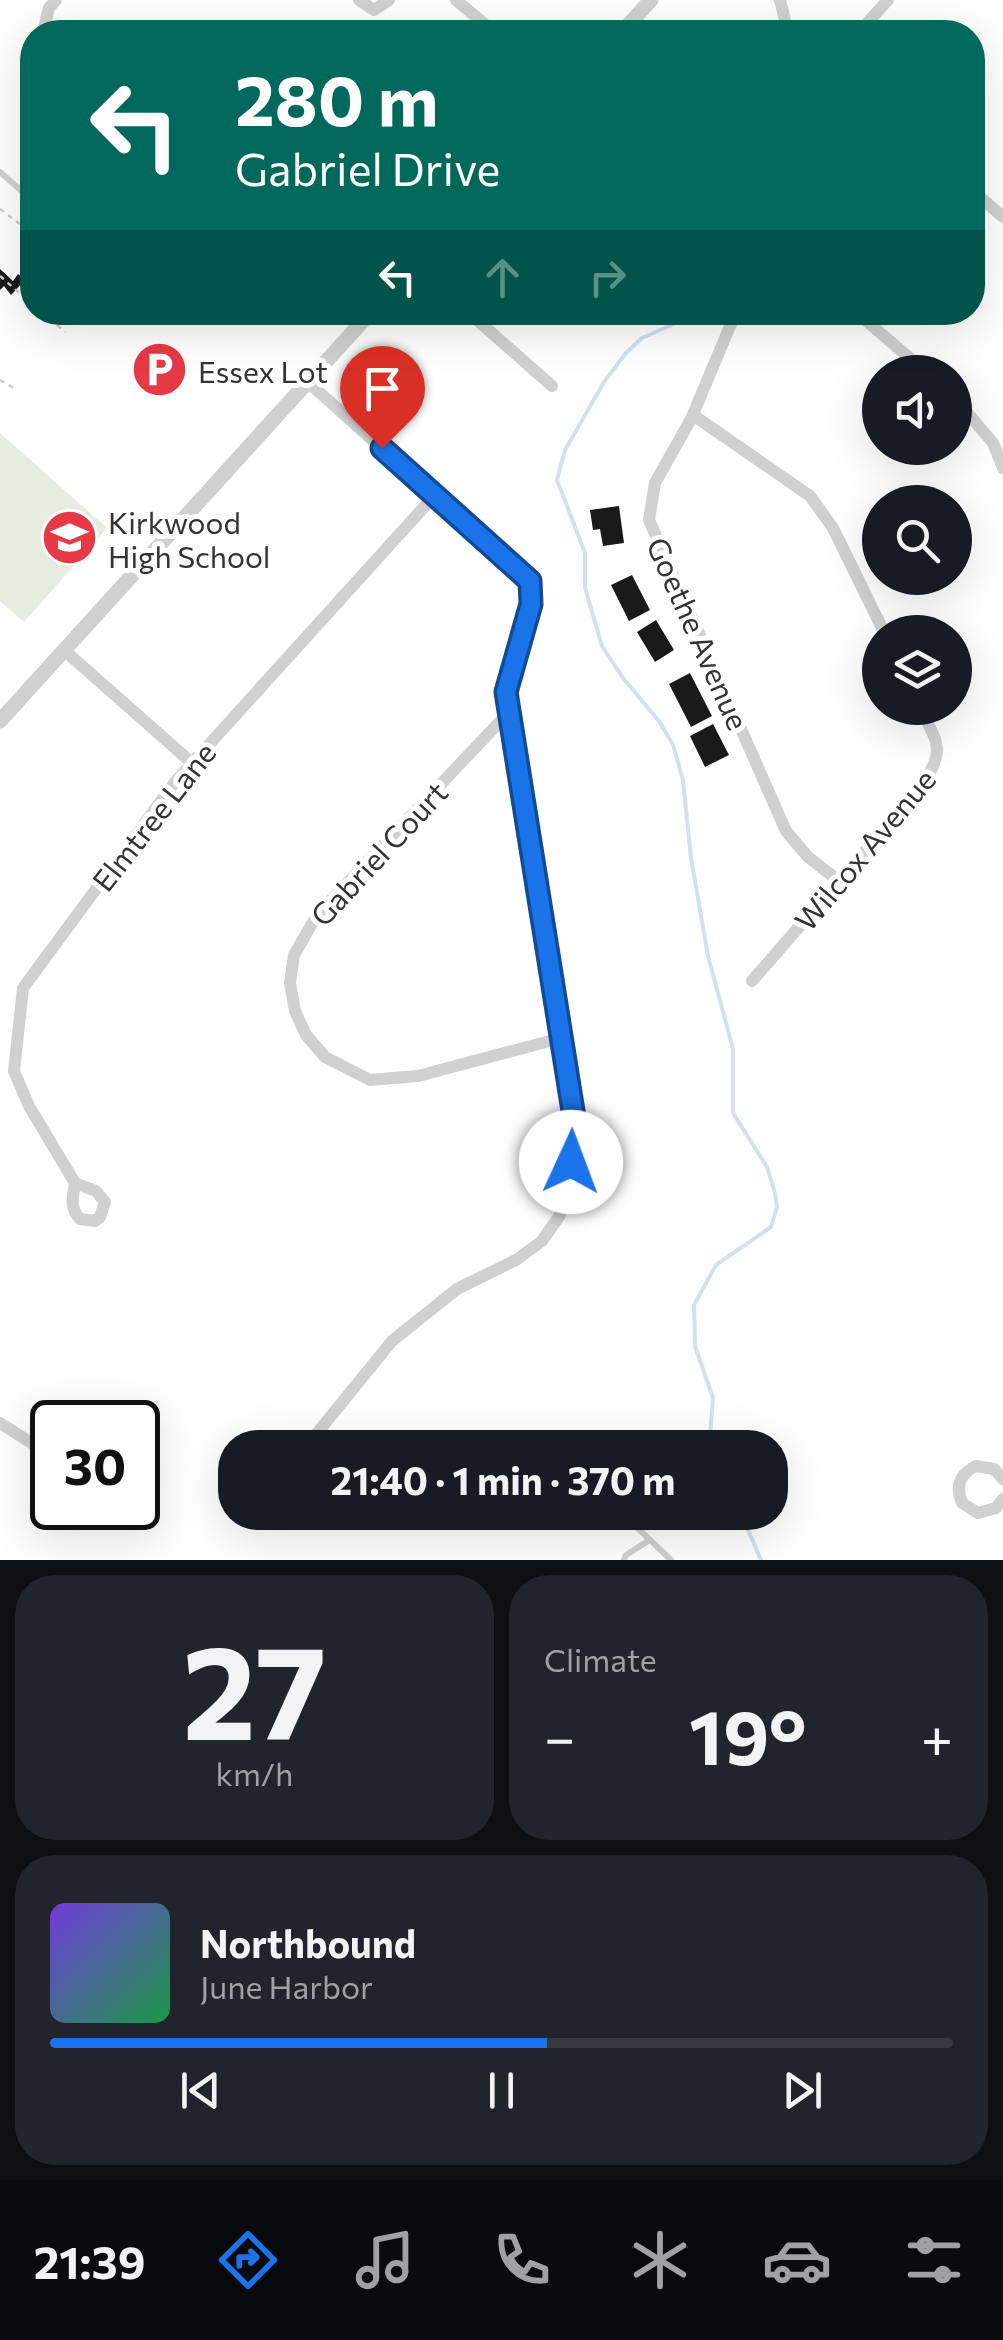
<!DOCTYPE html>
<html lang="en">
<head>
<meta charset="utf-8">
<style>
  body { margin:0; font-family:Commissioner,sans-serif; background:#20242c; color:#f1f3f6; height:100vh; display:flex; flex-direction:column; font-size:38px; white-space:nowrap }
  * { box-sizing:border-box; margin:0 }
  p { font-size:32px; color:#9ea1a6 }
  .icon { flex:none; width:55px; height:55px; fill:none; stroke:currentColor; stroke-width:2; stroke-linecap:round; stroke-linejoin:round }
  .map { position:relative; height:1560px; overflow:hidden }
  .sheet { display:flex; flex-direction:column; gap:15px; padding:15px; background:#0d0f14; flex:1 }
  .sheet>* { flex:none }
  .guide { position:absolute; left:20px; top:20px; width:965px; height:305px; border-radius:40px; box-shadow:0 10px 40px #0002; background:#00695c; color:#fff; overflow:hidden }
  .tools { position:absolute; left:862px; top:355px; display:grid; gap:20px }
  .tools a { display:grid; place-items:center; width:110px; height:110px; border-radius:50%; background:#171b24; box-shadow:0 10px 40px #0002; font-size:50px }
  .speed { position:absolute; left:30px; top:1400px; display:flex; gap:20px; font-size:50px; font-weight:700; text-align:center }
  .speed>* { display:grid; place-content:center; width:130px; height:130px; border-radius:50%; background:#171b24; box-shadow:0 10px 40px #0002; line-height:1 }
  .speed .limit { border:5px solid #111; border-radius:15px; background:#fff; color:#111 }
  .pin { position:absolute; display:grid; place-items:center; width:85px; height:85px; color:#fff; margin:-102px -42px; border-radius:50% 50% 50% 0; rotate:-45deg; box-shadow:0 0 10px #0007 }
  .pin .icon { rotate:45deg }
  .me { position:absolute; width:110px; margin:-55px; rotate:2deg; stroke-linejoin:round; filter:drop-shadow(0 0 8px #0008) }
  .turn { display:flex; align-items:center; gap:35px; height:210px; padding:0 50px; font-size:45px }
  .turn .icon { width:130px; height:130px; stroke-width:2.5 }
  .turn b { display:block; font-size:70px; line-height:85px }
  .lanes { display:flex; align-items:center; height:95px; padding:0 50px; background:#0003; justify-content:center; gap:50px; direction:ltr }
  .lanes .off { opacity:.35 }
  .big { font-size:75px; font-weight:700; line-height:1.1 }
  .sheet .widget { flex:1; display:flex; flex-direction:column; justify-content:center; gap:15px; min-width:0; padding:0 35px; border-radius:40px; background:#20242c }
  .sheet .dial { align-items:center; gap:0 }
  .dial b { font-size:130px; line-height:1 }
  .song { display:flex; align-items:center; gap:30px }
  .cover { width:120px; height:120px; border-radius:15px; background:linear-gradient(135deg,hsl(260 70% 55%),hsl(140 70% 35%)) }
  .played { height:10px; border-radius:5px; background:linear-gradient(90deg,#1a73e8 55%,#363941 55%) }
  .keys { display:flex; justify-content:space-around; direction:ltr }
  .heat { display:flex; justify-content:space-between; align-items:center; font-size:55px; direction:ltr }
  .sheet .tiles { flex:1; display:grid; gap:15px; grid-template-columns:1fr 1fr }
  .widget:last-child { grid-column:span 2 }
  .trip { position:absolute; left:218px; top:1430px; width:570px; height:100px; border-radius:40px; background:#171b24; box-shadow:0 10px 40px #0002; font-weight:700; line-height:100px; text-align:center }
  .menu { display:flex; height:160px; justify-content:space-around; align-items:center; background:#090b0e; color:#9ea1a6 }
  .menu .icon { width:70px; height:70px }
  .menu .on { color:#1a73e8 }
  .menu b { font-size:45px; color:#f1f3f6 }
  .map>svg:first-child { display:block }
  .green { fill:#e6ecdf }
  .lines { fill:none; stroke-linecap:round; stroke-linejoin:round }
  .stream { stroke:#cfe2ee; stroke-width:4 }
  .building { fill:#1a1a1a }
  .path { stroke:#cdcdcd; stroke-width:2.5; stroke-dasharray:5 5; stroke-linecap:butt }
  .service { stroke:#d0d0d0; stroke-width:6 }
  .minor { stroke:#d0d0d0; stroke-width:12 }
  .tertiary { stroke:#d0d0d0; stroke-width:15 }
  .route-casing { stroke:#114b97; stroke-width:25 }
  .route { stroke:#1a73e8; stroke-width:18 }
  .labels { text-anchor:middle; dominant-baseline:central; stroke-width:10; stroke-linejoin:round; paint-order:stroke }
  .poi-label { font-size:30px; fill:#333; stroke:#fff; text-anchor:start }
  .street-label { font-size:30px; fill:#333; stroke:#fff }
</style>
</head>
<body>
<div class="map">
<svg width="1003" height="1560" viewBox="0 0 1003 1560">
  <rect width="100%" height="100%" fill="#fff"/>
  <path class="green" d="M0,433L107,528L24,622L0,601Z"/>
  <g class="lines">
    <g class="stream">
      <path d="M690,312L683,320L642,338L626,353L604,382L565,450L557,480L585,553V588L602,646L623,678L659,721L673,745L683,780L691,858L708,956L733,1049V1113L767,1167L775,1193L777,1207L771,1227L716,1265L694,1305L695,1346L713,1398L710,1436L716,1448"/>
      <path d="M748,1512V1530L761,1560"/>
    </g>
  </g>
  <g class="building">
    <path d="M0,269L13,281L18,274L25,280L11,295L4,286L0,290Z"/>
    <path d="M619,506L624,543L603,546L600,529L593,530L590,510Z"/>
    <path d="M632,575L650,610L629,621L611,585Z"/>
    <path d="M656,620L674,650L655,662L637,632Z"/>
    <path d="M690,673L712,716L691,727L669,684Z"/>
    <path d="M713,724L729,755L705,767L690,736Z"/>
  </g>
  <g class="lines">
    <g class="path">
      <path d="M0,209L32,233"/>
      <path d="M0,276L32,304"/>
      <path d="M42,312L65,332"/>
      <path d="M0,380L14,388"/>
    </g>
    <g class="service">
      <path d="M0,172L32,200"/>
      <path d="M621,1512L671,1560"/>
      <path d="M624,1560L626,1555L648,1541"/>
    </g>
    <g class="minor">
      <path d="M359,0L374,10L389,0"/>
      <path d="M456,0L494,32"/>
      <path d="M780,0L788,32"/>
      <path d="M43,32L49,8L56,0"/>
      <path d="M859,32L888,0"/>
      <path d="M972,190L1003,217"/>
      <path d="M468,312L552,386"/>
      <path d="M736,312L691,419L655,483L649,520L786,831L808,857L839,881"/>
      <path d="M856,312L926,372"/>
      <path d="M955,398L993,443L1003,468"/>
      <path d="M693,415L810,496L833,528L884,632"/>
      <path d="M64,650L192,763"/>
      <path d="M509,712L317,915L294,955L290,983L295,1011L306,1035L325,1057L370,1080L418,1076L561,1038"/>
      <path d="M752,981L924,783C946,747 937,743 920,708"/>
      <path d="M75,1183L96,1191L105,1202L100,1217L95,1221L80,1219C70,1208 72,1198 75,1184V1183L29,1106L14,1071L23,988L175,782L435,495"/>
      <path d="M0,1423L52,1456"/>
      <path d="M305,1448L392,1341L457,1289L516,1260L542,1241L560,1215L577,1136L506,693L531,604L530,581L309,383"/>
      <path d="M1003,1479L994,1469L976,1466C960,1474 955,1486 962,1503L978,1513L996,1508L1003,1499"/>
      <path d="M94,1508L102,1514H111L118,1508"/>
    </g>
    <g class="tertiary">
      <path d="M622,32L651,0"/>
      <path d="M0,721L371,312"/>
    </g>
  </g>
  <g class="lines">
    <defs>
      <path id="route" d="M382,448L530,581L531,604L506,692L577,1136L571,1162"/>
    </defs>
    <use href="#route" class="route-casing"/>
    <use href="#route" class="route"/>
  </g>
  <defs>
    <symbol id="parking-disc" viewBox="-11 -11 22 22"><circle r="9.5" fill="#e63946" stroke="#fff"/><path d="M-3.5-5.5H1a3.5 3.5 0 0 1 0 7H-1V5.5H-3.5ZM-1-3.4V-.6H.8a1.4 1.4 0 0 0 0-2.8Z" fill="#fff"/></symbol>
    <symbol id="school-disc" viewBox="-11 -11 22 22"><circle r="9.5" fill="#e63946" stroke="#fff"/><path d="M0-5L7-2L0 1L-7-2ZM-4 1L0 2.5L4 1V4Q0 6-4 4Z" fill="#fff"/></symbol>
  </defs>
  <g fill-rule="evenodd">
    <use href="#parking-disc" x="128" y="338" width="63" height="63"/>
    <use href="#school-disc" x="38" y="506" width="63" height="63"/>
  </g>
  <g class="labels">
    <g class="poi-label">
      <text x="198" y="370">Essex Lot</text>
      <text x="108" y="521">Kirkwood<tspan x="108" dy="34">High School</tspan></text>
    </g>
    <g class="street-label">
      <text transform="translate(699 633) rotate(66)">Goethe Avenue</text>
      <text transform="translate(153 816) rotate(-52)">Elmtree Lane</text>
      <text transform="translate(864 849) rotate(-50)">Wilcox Avenue</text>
      <text transform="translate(378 853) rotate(-47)">Gabriel Court</text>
    </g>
  </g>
</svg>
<div class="tools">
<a><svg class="icon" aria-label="sound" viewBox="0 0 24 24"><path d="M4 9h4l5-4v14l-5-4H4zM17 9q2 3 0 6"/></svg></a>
<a><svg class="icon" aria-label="search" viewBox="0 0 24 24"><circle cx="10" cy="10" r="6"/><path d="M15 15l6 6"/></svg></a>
<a><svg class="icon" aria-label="layers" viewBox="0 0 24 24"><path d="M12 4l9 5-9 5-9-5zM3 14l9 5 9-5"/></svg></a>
</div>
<div class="speed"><div class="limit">30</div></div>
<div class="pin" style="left:382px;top:448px;background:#d93025"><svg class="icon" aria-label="arrive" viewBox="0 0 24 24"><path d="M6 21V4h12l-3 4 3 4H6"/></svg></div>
<svg class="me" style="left:571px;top:1162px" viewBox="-20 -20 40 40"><circle r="19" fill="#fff"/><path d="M0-13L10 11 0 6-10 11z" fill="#1a73e8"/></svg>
<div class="trip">21:40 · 1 min · 370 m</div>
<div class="guide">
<div class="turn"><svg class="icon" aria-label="left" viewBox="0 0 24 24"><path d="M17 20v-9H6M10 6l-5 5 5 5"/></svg><div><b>280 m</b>Gabriel Drive</div></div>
<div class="lanes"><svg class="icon" aria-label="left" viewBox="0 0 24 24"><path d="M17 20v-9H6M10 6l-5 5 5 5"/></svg><svg class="icon off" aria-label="ahead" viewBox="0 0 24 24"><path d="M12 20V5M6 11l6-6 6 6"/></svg><svg class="icon off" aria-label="right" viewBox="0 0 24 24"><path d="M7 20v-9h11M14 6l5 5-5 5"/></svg></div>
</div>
</div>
<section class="sheet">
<div class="tiles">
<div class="widget dial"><b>27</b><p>km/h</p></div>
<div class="widget"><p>Climate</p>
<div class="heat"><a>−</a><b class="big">19°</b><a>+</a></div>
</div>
<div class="widget">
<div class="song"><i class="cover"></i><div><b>Northbound</b><p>June Harbor</p></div></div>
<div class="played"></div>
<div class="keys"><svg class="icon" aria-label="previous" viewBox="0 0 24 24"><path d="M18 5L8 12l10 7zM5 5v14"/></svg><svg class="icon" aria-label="pause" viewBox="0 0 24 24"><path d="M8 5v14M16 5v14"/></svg><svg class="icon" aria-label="next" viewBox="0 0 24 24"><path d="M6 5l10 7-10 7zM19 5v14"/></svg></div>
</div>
</div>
</section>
<nav class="menu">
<b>21:39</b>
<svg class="icon on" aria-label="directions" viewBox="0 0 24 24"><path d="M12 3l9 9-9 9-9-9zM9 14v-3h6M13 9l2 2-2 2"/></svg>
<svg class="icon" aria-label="music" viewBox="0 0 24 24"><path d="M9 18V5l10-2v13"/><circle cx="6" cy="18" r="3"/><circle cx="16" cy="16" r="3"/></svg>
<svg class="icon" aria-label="phone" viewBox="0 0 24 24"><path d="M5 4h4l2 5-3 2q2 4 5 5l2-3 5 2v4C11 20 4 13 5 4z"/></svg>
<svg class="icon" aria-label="climate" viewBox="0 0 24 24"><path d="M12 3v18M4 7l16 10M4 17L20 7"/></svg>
<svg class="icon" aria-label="car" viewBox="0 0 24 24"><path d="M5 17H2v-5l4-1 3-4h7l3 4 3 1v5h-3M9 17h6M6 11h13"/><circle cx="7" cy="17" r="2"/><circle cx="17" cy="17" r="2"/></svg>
<svg class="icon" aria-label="filters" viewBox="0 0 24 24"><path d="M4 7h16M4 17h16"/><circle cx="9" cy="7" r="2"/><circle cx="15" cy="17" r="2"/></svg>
</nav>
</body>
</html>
